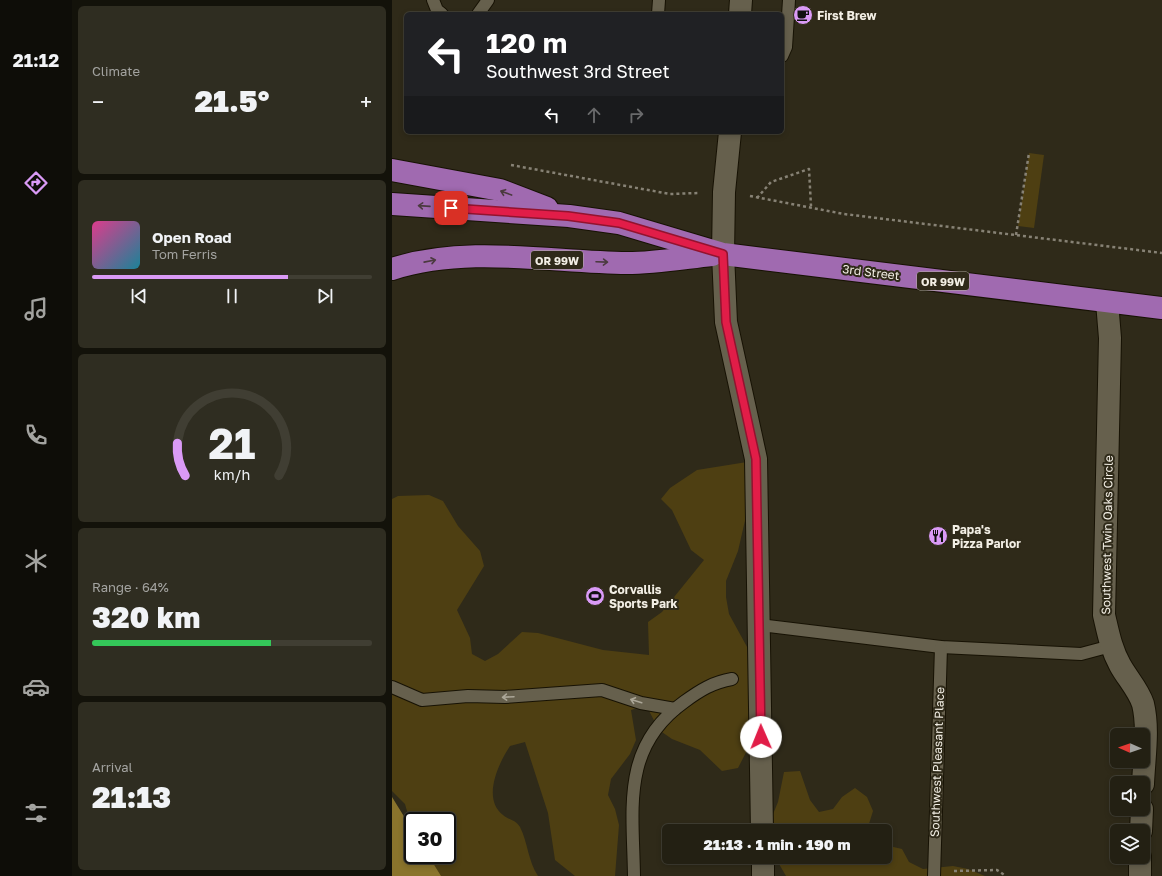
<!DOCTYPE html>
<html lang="en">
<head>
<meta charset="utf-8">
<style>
  body { margin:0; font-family:"Golos Text",sans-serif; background:#2f2d21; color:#f1f3f6; height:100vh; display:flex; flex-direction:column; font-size:15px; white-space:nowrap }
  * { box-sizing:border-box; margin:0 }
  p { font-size:13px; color:#a3a3a0 }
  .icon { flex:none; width:22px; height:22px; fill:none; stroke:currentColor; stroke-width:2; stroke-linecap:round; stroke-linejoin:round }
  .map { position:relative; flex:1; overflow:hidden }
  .panel { display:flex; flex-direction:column; gap:6px; padding:6px; background:#13120a; width:320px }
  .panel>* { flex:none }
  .guide { position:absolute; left:12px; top:12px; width:380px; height:122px; border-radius:6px; box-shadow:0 2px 6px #0003,0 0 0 1px #403e33; background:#202124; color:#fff; overflow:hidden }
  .needle { width:26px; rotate:272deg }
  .fabs { position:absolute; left:718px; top:728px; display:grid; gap:8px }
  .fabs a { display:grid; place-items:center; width:40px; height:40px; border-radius:6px; background:#232013; box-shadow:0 2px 6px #0003,0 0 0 1px #403e33; font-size:20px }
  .speed { position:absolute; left:12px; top:812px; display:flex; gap:8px; font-size:20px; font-weight:700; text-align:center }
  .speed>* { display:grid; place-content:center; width:52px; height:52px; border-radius:50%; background:#232013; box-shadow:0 2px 6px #0003,0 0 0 1px #403e33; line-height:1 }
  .speed .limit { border:2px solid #111; border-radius:6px; background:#fff; color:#111 }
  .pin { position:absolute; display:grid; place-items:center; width:34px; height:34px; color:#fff; margin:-17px; border-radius:8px; box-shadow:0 2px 6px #0006 }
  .me { position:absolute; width:44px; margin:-22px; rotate:359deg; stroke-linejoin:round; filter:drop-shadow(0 0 3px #0008) }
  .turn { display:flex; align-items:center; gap:14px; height:84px; padding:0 16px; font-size:18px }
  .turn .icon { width:52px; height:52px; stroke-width:2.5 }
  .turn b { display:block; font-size:28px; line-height:34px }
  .lanes { display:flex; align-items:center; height:38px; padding:0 16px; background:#0003; justify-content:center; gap:20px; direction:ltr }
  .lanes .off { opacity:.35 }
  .big { font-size:30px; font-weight:800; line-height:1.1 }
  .panel .widget { flex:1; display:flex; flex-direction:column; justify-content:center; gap:6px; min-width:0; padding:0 14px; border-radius:6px; background:#2f2d21 }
  .panel .dial { align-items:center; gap:0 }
  .dial svg { height:104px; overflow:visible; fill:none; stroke:#403e33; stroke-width:7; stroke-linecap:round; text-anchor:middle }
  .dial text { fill:#f1f3f6; stroke:none }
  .song { display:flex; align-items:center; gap:12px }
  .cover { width:48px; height:48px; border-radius:6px; background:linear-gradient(135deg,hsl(330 70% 55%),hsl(190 70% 35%)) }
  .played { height:4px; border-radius:2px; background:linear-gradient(90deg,#da9af6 70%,#403e33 70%) }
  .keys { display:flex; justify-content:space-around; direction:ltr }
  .heat { display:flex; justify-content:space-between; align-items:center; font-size:22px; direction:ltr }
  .charge { height:6px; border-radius:3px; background:linear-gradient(90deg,#34c759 64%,#403e33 0) }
  .trip { position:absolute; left:270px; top:824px; width:230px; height:40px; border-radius:6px; background:#232013; box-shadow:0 2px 6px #0003,0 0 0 1px #403e33; font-weight:800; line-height:40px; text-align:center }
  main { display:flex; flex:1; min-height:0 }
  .tabs { display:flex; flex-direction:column; width:72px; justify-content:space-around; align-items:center; background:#0e0d08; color:#a3a3a0 }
  .tabs .icon { width:28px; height:28px }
  .tabs .selected { color:#da9af6 }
  .tabs b { font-size:18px; color:#f1f3f6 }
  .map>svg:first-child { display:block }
  .green { fill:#4e3f12; fill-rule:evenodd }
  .water { fill:#8a742c }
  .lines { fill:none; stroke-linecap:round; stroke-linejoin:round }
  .service-casing { stroke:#171204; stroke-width:14 }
  .minor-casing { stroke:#171204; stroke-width:24 }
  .trunk-casing { stroke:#171204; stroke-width:24 }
  .path { stroke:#878275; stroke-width:2.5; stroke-dasharray:3 3; stroke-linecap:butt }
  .service { stroke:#66604d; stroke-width:12 }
  .minor { stroke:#66604d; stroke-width:22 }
  .trunk { stroke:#a06ab0; stroke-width:22 }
  .oneway { stroke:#4b3a3f }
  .oneway2 { stroke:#aca798 }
  .route-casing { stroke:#92132f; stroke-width:10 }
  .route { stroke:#e11d48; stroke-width:7 }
  .labels { text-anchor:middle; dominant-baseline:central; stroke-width:4; stroke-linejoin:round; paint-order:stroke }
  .shield { fill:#2f2a19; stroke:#b8b3a7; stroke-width:1 }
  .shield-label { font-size:11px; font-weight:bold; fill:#f2eee4 }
  .poi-label { font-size:12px; font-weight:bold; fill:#f2eee4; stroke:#2f2a19; text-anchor:start }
  .street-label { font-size:12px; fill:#f2eee4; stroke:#2f2a19 }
</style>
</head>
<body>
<main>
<nav class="tabs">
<b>21:12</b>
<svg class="icon selected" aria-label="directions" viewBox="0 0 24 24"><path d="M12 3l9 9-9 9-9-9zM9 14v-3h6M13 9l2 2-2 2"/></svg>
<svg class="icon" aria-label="music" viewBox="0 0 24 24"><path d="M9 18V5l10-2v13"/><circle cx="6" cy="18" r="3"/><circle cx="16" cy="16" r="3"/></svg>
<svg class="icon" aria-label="phone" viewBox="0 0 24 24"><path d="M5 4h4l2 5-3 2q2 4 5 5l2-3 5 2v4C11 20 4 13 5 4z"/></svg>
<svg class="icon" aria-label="climate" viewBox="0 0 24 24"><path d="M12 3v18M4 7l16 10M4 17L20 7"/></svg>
<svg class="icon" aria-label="car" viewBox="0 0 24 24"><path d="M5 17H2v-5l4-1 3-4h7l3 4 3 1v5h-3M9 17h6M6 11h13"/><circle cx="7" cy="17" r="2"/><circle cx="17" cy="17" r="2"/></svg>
<svg class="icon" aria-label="filters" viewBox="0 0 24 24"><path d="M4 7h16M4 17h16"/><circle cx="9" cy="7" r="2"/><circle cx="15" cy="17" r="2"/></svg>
</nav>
<section class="panel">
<div class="widget"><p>Climate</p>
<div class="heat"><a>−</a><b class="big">21.5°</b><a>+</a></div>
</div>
<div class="widget">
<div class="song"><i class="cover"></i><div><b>Open Road</b><p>Tom Ferris</p></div></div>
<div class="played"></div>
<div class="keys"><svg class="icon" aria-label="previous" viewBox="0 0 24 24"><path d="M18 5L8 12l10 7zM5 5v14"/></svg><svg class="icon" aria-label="pause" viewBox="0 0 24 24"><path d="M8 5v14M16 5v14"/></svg><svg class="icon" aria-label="next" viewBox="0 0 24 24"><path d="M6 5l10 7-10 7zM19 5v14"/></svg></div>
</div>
<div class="widget dial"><svg viewBox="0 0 100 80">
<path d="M14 69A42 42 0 1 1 86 69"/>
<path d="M14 69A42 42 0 0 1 8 44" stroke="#da9af6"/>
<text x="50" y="56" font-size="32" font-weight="700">21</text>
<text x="50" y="72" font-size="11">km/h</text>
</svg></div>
<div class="widget"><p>Range · 64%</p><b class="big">320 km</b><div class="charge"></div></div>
<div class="widget"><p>Arrival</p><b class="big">21:13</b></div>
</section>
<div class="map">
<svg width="770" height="876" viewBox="0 0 770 876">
  <rect width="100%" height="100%" fill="#2f2a19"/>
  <g class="green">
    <path d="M637,153L652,155L642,228L626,226Z"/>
    <path d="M355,462L360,490L346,551L334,581V597L337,614L360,656L366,729L346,768L330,771L308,750L280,739L267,730L254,705L239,710L244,740L238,754L219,779L216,795L223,809L227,825L223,876H183L163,860L156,813L133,742L118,746C106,764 90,799 111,815C118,821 123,819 128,827C136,843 136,861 146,876H19L16,833L17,818L13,804L0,791V499L6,496L37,495L51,501L66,526L88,551L92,566L65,610L78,638L80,654L93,661L106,654L130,632L146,633L211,650L257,655L256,622L270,612L312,560L299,550L280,510L269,499L278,488L305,470ZM21,821H55V855H21Z"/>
    <path d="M408,771L418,800L427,812L441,809L450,797L463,788L475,797L481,811L476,827L477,831H374L386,802L392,772Z"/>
    <path d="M493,845L510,849L517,862L531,869L561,866L576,869L593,876H394L383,857H493Z"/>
  </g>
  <path class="water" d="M0,797L21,831V855H36L49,876H0Z"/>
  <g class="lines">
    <defs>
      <g id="service">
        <path d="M41,0L45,10L50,14"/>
        <path d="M86,14L96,0"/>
        <path d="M266,14L267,0"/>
        <path d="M390,56L394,47L397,0"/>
        <path d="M368,625L549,647L689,654L719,646"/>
        <path d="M0,687L30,700L76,696L113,697L210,690L249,703L283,709"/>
        <path d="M242,876C241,808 229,747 292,702C307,691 321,682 340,679"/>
        <path d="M542,876L549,647"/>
      </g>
      <g id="minor">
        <path d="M348,14L349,0"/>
        <path d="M338,132L332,192L331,254L334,322L364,459L370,831"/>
        <path d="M715,302L718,338L712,615C716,632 719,649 728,665C735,678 746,689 751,704C757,729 752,759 751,784"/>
        <path d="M749,831L750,809"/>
        <path d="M371,857V876"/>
        <path d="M748,876V857"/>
      </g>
      <g id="trunk">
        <path d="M0,170L108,190L155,208"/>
        <path d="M0,204L177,216L227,223L331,254L770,308"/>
        <path d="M0,269C75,245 158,262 235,263C263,263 292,258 320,255"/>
      </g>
    </defs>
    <use href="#service" class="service-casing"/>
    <use href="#minor" class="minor-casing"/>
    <use href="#trunk" class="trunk-casing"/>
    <g class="path">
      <path d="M119,165L278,194L307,193"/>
      <path d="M358,196L452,214L770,253"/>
      <path d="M365,198L379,182L417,169L419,206"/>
      <path d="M624,235L637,153"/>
      <path d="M562,871L605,870L614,876"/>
    </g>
    <use href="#service" class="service"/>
    <use href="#minor" class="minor"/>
    <use href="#trunk" class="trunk"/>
  </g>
  <defs><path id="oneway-shaft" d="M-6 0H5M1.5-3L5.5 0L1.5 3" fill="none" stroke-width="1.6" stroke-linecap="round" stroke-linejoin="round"/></defs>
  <g class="oneway">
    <use href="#oneway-shaft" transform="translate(114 193) rotate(-160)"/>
    <use href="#oneway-shaft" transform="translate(32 206) rotate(-176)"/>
    <use href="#oneway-shaft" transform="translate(38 261) rotate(-11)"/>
    <use href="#oneway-shaft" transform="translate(210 262) rotate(2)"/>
  </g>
  <g class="oneway2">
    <use href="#oneway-shaft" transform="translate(116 697) rotate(177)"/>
    <use href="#oneway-shaft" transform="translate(244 701) rotate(-163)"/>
  </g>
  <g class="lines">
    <defs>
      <path id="route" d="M59,208L176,216L227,223L331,254L334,322L364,459L369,737"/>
    </defs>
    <use href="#route" class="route-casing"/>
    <use href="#route" class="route"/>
  </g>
  <defs>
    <symbol id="cafe-disc" viewBox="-11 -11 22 22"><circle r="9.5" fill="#da9af6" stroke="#2f2a19"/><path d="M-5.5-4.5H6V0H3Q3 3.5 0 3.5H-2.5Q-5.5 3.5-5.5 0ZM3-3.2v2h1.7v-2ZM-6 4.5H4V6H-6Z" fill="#111"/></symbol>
    <symbol id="restaurant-disc" viewBox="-11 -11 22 22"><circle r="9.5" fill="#da9af6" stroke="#2f2a19"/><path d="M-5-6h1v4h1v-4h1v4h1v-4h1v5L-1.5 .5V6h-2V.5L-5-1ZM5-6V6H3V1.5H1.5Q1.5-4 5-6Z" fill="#111"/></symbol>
    <symbol id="stadium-disc" viewBox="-11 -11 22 22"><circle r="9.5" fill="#da9af6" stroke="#2f2a19"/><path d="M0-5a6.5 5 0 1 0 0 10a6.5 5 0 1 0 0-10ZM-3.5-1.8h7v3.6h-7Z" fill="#111"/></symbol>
  </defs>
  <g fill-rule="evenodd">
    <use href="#cafe-disc" x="400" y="4" width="22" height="22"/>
    <use href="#restaurant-disc" x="535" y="525" width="22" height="22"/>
    <use href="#stadium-disc" x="192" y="585" width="22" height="22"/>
  </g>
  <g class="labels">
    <g class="shield">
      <rect x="139" y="251" width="52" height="18" rx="3"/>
      <rect x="525" y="272" width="52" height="18" rx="3"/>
    </g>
    <g class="shield-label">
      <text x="165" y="260">OR 99W</text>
      <text x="551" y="281">OR 99W</text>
    </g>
    <g class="poi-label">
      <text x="425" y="15">First Brew</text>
      <text x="560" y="529">Papa's<tspan x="560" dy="14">Pizza Parlor</tspan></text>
      <text x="217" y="589">Corvallis<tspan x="217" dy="14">Sports Park</tspan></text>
    </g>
    <g class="street-label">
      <text transform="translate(479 272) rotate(7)">3rd Street</text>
      <text transform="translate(715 535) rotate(-89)">Southwest Twin Oaks Circle</text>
      <text transform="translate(545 762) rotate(-88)">Southwest Pleasant Place</text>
    </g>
  </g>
</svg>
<div class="fabs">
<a><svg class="needle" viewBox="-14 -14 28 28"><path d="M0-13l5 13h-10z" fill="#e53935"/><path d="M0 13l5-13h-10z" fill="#a3a3a0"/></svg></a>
<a><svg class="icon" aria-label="sound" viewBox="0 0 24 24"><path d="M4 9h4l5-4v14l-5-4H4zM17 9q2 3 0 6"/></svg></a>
<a><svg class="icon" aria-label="layers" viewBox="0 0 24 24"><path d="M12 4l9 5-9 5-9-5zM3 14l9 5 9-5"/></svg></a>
</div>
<div class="speed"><div class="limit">30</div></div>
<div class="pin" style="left:59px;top:208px;background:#d93025"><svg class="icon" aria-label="arrive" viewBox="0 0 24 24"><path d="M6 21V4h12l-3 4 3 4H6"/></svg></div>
<svg class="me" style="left:369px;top:737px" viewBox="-20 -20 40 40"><circle r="19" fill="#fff"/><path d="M0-13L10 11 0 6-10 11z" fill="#e11d48"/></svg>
<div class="trip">21:13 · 1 min · 190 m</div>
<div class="guide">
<div class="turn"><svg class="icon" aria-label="left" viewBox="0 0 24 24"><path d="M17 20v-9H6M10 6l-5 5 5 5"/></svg><div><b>120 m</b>Southwest 3rd Street</div></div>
<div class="lanes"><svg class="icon" aria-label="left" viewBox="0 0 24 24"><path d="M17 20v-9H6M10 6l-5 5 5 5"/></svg><svg class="icon off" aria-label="ahead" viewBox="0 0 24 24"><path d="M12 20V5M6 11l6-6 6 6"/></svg><svg class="icon off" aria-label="right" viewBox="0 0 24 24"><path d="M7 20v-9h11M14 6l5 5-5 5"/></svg></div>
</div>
</div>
</main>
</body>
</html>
